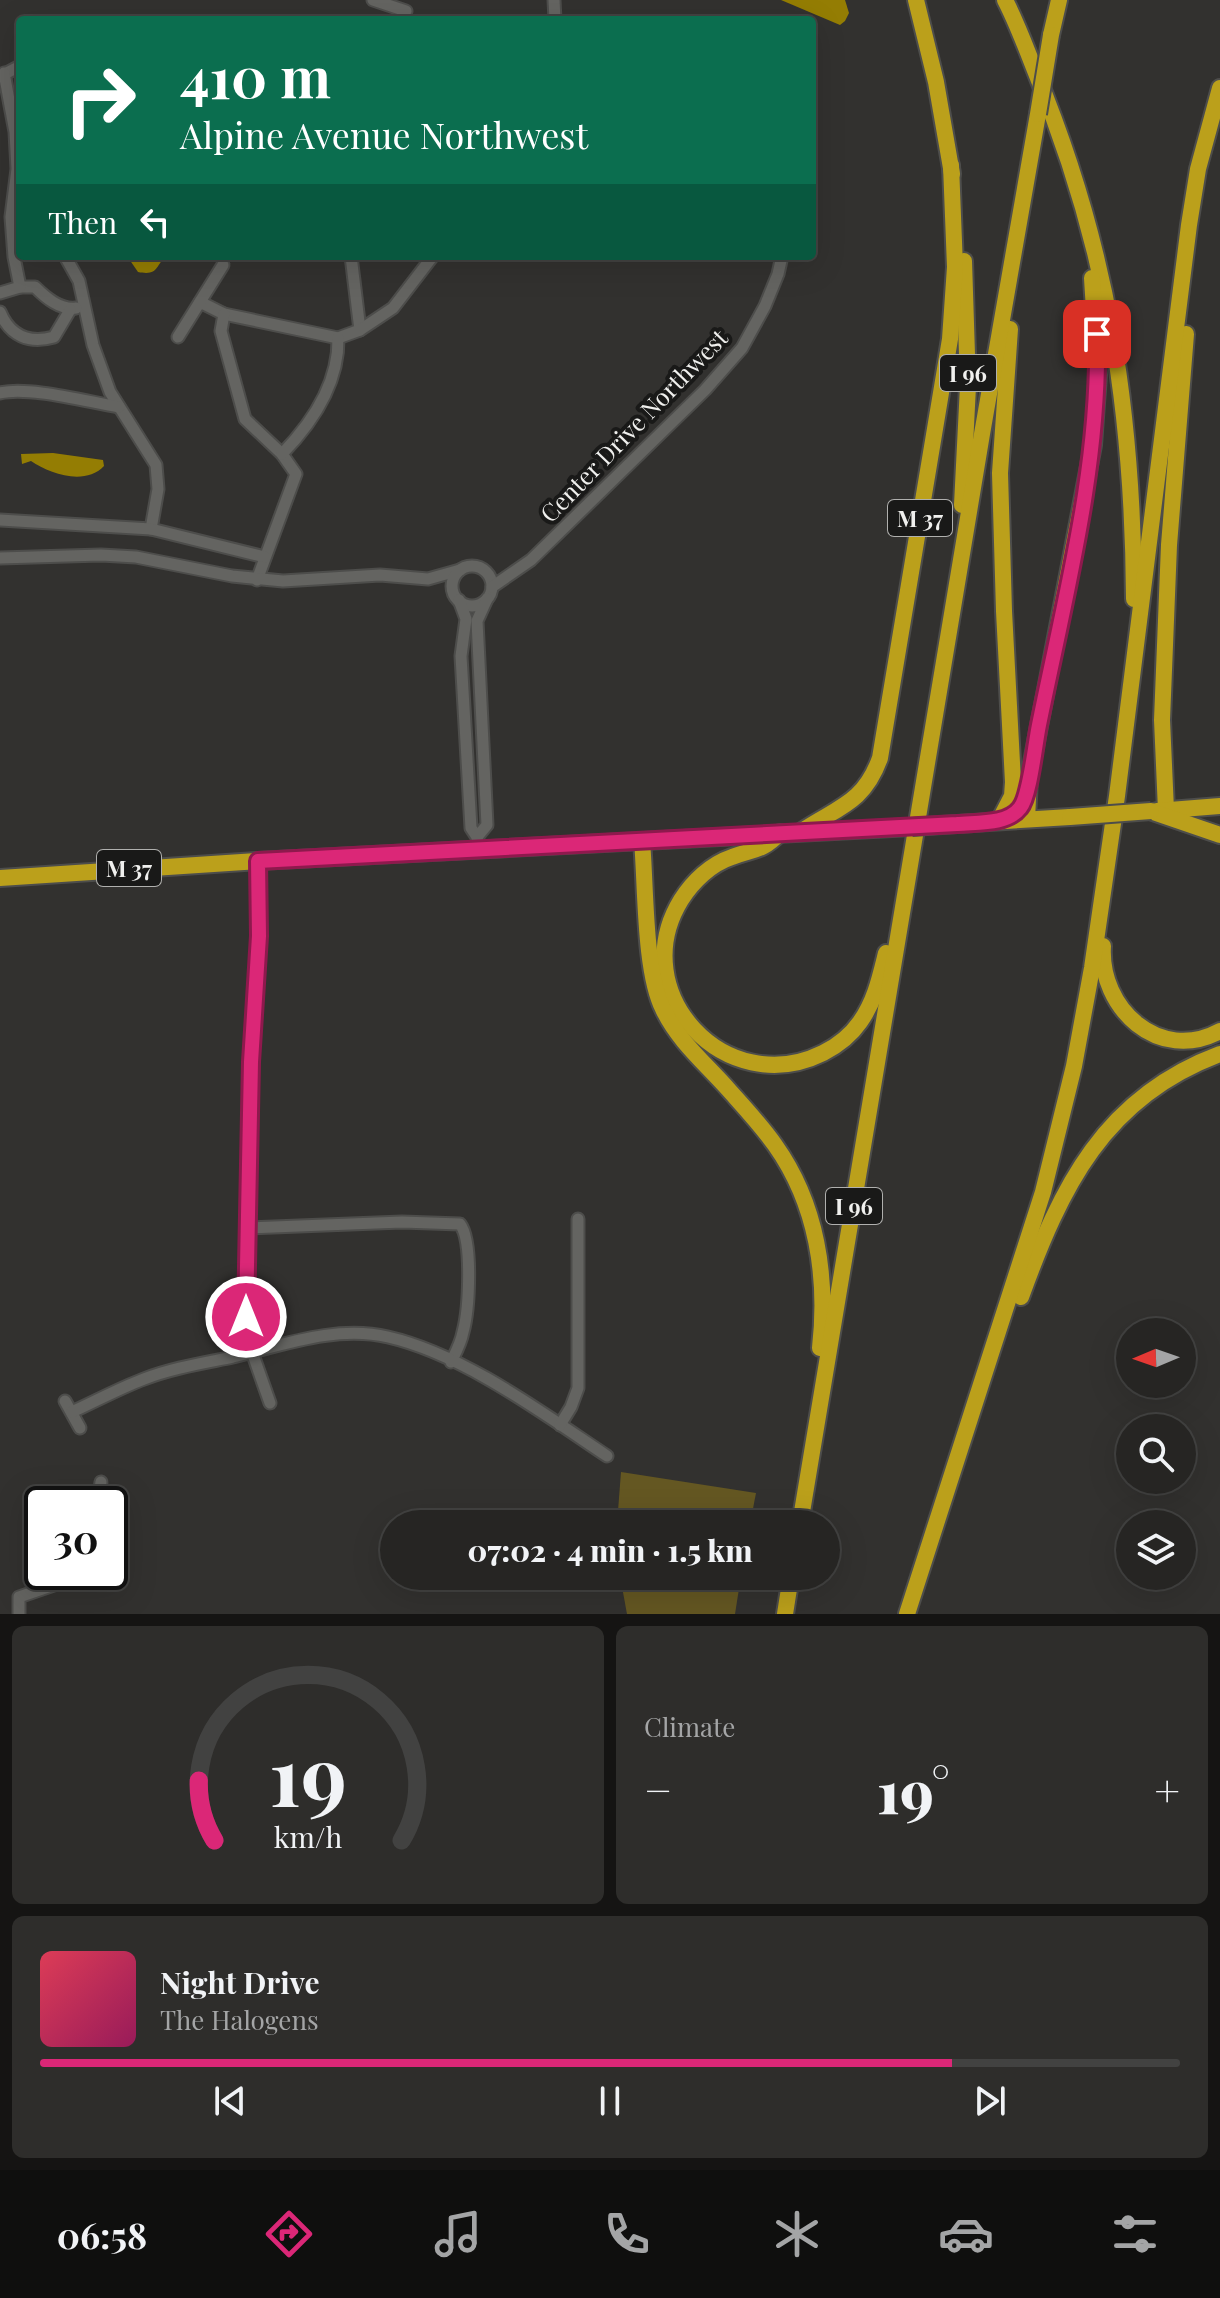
<!DOCTYPE html>
<html lang="en">
<head>
<meta charset="utf-8">
<style>
  body { margin:0; font-family:"Playfair Display",serif; background:#2e2d2b; color:#f1f3f6; height:100vh; display:flex; flex-direction:column; font-size:30px; white-space:nowrap }
  * { box-sizing:border-box; margin:0 }
  p { font-size:26px; color:#a4a5a6 }
  .icon { flex:none; width:44px; height:44px; fill:none; stroke:currentColor; stroke-width:2; stroke-linecap:round; stroke-linejoin:round }
  .map { position:relative; height:1614px; overflow:hidden }
  .drawer { display:flex; flex-direction:column; gap:12px; padding:12px; background:#151413; flex:1 }
  .drawer>* { flex:none }
  .banner { position:absolute; left:16px; top:16px; width:800px; height:244px; border-radius:8px; box-shadow:0 8px 32px #0002,0 0 0 2px #424241; background:#0b6e4f; color:#fff; overflow:hidden }
  .needle { width:52px; rotate:268deg }
  .buttons { position:absolute; left:1116px; top:1318px; display:grid; gap:16px }
  .buttons a { display:grid; place-items:center; width:80px; height:80px; border-radius:50%; background:#262523; box-shadow:0 8px 32px #0002,0 0 0 2px #424241; font-size:40px }
  .speed { position:absolute; left:24px; top:1486px; display:flex; gap:16px; font-size:40px; font-weight:700; text-align:center }
  .speed>* { display:grid; place-content:center; width:104px; height:104px; border-radius:50%; background:#262523; box-shadow:0 8px 32px #0002,0 0 0 2px #424241; line-height:1 }
  .speed .limit { border:4px solid #111; border-radius:12px; background:#fff; color:#111 }
  .pin { position:absolute; display:grid; place-items:center; width:68px; height:68px; color:#fff; margin:-34px; border-radius:16px; box-shadow:0 4px 12px #0006 }
  .me { position:absolute; width:88px; margin:-44px; rotate:0deg; stroke-linejoin:round; filter:drop-shadow(0 0 6px #0008) }
  .turn { display:flex; align-items:center; gap:28px; height:168px; padding:0 32px; font-size:36px }
  .turn .icon { width:104px; height:104px; stroke-width:2.5 }
  .turn b { display:block; font-size:56px; line-height:68px }
  .then { display:flex; align-items:center; height:76px; padding:0 32px; background:#0003; gap:16px; font-size:30px }
  .big { font-size:60px; font-weight:800; line-height:1.1 }
  .drawer .card { flex:1; display:flex; flex-direction:column; justify-content:center; gap:12px; min-width:0; padding:0 28px; border-radius:12px; background:#2e2d2b }
  .drawer .dial { align-items:center; gap:0 }
  .dial svg { height:208px; overflow:visible; fill:none; stroke:#424241; stroke-width:7; stroke-linecap:round; text-anchor:middle }
  .dial text { fill:#f1f3f6; stroke:none }
  .song { display:flex; align-items:center; gap:24px }
  .cover { width:96px; height:96px; border-radius:12px; background:linear-gradient(135deg,hsl(350 70% 55%),hsl(330 70% 35%)) }
  .played { height:8px; border-radius:4px; background:linear-gradient(90deg,#db2777 80%,#424241 80%) }
  .keys { display:flex; justify-content:space-around; direction:ltr }
  .heat { display:flex; justify-content:space-between; align-items:center; font-size:44px; direction:ltr }
  .drawer .tiles { flex:1; display:grid; gap:12px; grid-template-columns:1fr 1fr }
  .card:last-child { grid-column:span 2 }
  .trip { position:absolute; left:380px; top:1510px; width:460px; height:80px; border-radius:40px; background:#262523; box-shadow:0 8px 32px #0002,0 0 0 2px #424241; font-weight:800; line-height:80px; text-align:center }
  .menu { display:flex; height:128px; justify-content:space-around; align-items:center; background:#0f0f0e; color:#a4a5a6 }
  .menu .icon { width:56px; height:56px }
  .menu .selected { color:#db2777 }
  .menu b { font-size:36px; color:#f1f3f6 }
  .map>svg:first-child { display:block }
  .green { fill:#645722 }
  .water { fill:#947d03 }
  .lines { fill:none; stroke-linecap:round; stroke-linejoin:round }
  .minor-casing { stroke:#4d4d4b; stroke-width:15 }
  .highway-casing { stroke:#4d4d4b; stroke-width:20 }
  .minor { stroke:#646461; stroke-width:11 }
  .highway { stroke:#bba01b; stroke-width:16 }
  .highway-bridge-casing { stroke:#4d4d4b; stroke-width:20; stroke-linecap:butt }
  .highway-bridge { stroke:#bba01b; stroke-width:16 }
  .route-casing { stroke:#8e194d; stroke-width:20 }
  .route { stroke:#db2777; stroke-width:14 }
  .labels { text-anchor:middle; dominant-baseline:central; stroke-width:8; stroke-linejoin:round; paint-order:stroke }
  .shield { fill:#191918; stroke:#b0b0ae; stroke-width:2 }
  .shield-label { font-size:22px; font-weight:bold; fill:#f0f0ee }
  .street-label { font-size:24px; fill:#f0f0ee; stroke:#191918 }
</style>
</head>
<body>
<div class="map">
<svg width="1220" height="1614" viewBox="0 0 1220 1614">
  <rect width="100%" height="100%" fill="#32312f"/>
  <g class="green">
    <path d="M621,1472L756,1493L750,1524H617Z"/>
    <path d="M620,1576H741L735,1614H627Z"/>
  </g>
  <g class="water">
    <path d="M781,0H845L849,13L845,21L840,25Z"/>
    <path d="M127,256H166C155,266 159,276 138,272Z"/>
    <path d="M53,453L103,460L104,466C85,486 50,474 31,461L22,464L21,454Z"/>
  </g>
  <g class="lines">
    <defs>
      <g id="minor">
        <path d="M373,0L406,11"/>
        <path d="M554,0L555,20"/>
        <path d="M1,76L20,66"/>
        <path d="M65,256L79,281L93,345L110,392L156,465L158,489L151,529"/>
        <path d="M351,256L360,330"/>
        <path d="M20,287H35C46,298 60,310 76,308"/>
        <path d="M0,293L20,287L14,257L11,217L17,169L15,132L4,73"/>
        <path d="M200,302L224,314L338,338L360,330L393,308L433,256"/>
        <path d="M0,312C10,336 29,344 54,337L70,310"/>
        <path d="M224,314L221,331L245,419L282,454L296,474L257,580"/>
        <path d="M178,337L223,265"/>
        <path d="M0,393C29,386 88,402 119,407"/>
        <path d="M282,454C312,423 339,383 338,338"/>
        <path d="M0,520L151,529L265,557"/>
        <path d="M0,558L101,555L136,557L232,576L283,581L380,575L428,579L460,570"/>
        <circle cx="472" cy="586" r="20"/>
        <path d="M492,587L531,560L705,390L742,348L765,306L778,274L782,256"/>
        <path d="M459,600L466,619L461,656L471,828L477,837L478,850"/>
        <path d="M477,837L487,825L477,621L487,599"/>
        <path d="M258,861L259,936L251,1062L246,1317L252,1352L270,1403"/>
        <path d="M246,1228L402,1222L460,1224C473,1241 469,1310 463,1332C461,1343 456,1352 451,1362"/>
        <path d="M65,1401L80,1428"/>
        <path d="M72,1412C96,1401 120,1388 144,1379C172,1368 204,1363 233,1357C283,1345 336,1325 388,1337C463,1354 544,1414 607,1456"/>
        <path d="M560,1425L571,1407L578,1388V1219"/>
        <path d="M98,1504L101,1482"/>
        <path d="M19,1614V1597L57,1584L66,1572"/>
      </g>
      <g id="highway">
        <path d="M916,0L936,82L952,174"/>
        <path d="M1005,0C1017,23 1026,48 1036,73C1108,247 1133,411 1134,599"/>
        <path d="M1051,35L1059,0"/>
        <path d="M962,505L968,386L964,261"/>
        <path d="M1166,810L1162,720L1169,545L1186,334"/>
        <path d="M1157,811L1220,806"/>
        <path d="M1153,812L1220,835"/>
        <path d="M1027,819L1029,778L1093,445L1098,375L1092,278"/>
        <path d="M999,821L1012,796L1013,782L1004,611L1000,473L1010,329"/>
        <path d="M957,824L1070,817"/>
        <path d="M802,831C838,807 864,803 880,758L950,339L955,267L951,165"/>
        <path d="M780,833C761,852 756,848 732,857C711,864 693,881 681,900C624,993 726,1101 823,1053C837,1046 851,1035 860,1022C875,1001 880,977 886,953"/>
        <path d="M642,841C646,886 644,971 663,1009C678,1041 706,1064 728,1089C744,1107 761,1125 775,1145C817,1204 828,1277 820,1348"/>
        <path d="M0,878L258,861L912,827"/>
        <path d="M1103,946C1099,1008 1159,1064 1220,1031"/>
        <path d="M1021,1297C1061,1187 1104,1097 1220,1054"/>
        <path d="M800,1524L982,434L1038,114"/>
        <path d="M785,1614L791,1576"/>
        <path d="M907,1614L1043,1192L1074,1066L1092,968L1117,796L1189,225L1198,169L1220,88"/>
      </g>
    </defs>
    <use href="#minor" class="minor-casing"/>
    <use href="#highway" class="highway-casing"/>
    <use href="#minor" class="minor"/>
    <use href="#highway" class="highway"/>
    <defs>
      <g id="highway-bridge">
        <path d="M1038,114L1051,35"/>
        <path d="M1070,817L1151,811"/>
        <path d="M912,827L957,824"/>
      </g>
    </defs>
    <use href="#highway-bridge" class="highway-bridge-casing"/>
    <use href="#highway-bridge" class="highway-bridge"/>
  </g>
  <g class="lines">
    <defs>
      <path id="route" d="M246,1317L251,1062L259,936L258,861L957,824C977,822 1007,825 1020,808C1030,796 1035,744 1039,725C1065,596 1100,467 1097,334"/>
    </defs>
    <use href="#route" class="route-casing"/>
    <use href="#route" class="route"/>
  </g>
  <g class="labels">
    <g class="shield">
      <rect x="940" y="355" width="56" height="36" rx="6"/>
      <rect x="888" y="500" width="64" height="36" rx="6"/>
      <rect x="97" y="850" width="64" height="36" rx="6"/>
      <rect x="826" y="1188" width="56" height="36" rx="6"/>
    </g>
    <g class="shield-label">
      <text x="968" y="373">I 96</text>
      <text x="920" y="518">M 37</text>
      <text x="129" y="868">M 37</text>
      <text x="854" y="1206">I 96</text>
    </g>
    <g class="street-label">
      <text transform="translate(633 425) rotate(-46)">Center Drive Northwest</text>
    </g>
  </g>
</svg>
<div class="buttons">
<a><svg class="needle" viewBox="-14 -14 28 28"><path d="M0-13l5 13h-10z" fill="#e53935"/><path d="M0 13l5-13h-10z" fill="#a4a5a6"/></svg></a>
<a><svg class="icon" aria-label="search" viewBox="0 0 24 24"><circle cx="10" cy="10" r="6"/><path d="M15 15l6 6"/></svg></a>
<a><svg class="icon" aria-label="layers" viewBox="0 0 24 24"><path d="M12 4l9 5-9 5-9-5zM3 14l9 5 9-5"/></svg></a>
</div>
<div class="speed"><div class="limit">30</div></div>
<div class="pin" style="left:1097px;top:334px;background:#d93025"><svg class="icon" aria-label="arrive" viewBox="0 0 24 24"><path d="M6 21V4h12l-3 4 3 4H6"/></svg></div>
<svg class="me" style="left:246px;top:1317px" viewBox="-20 -20 40 40"><circle r="17" fill="#db2777" stroke="#fff" stroke-width="3"/><path d="M0-11L8 9 0 5-8 9z" fill="#fff"/></svg>
<div class="trip">07:02 · 4 min · 1.5 km</div>
<div class="banner">
<div class="turn"><svg class="icon" aria-label="right" viewBox="0 0 24 24"><path d="M7 20v-9h11M14 6l5 5-5 5"/></svg><div><b>410 m</b>Alpine Avenue Northwest</div></div>
<div class="then">Then<svg class="icon" aria-label="left" viewBox="0 0 24 24"><path d="M17 20v-9H6M10 6l-5 5 5 5"/></svg></div>
</div>
</div>
<section class="drawer">
<div class="tiles">
<div class="card dial"><svg viewBox="0 0 100 80">
<path d="M14 69A42 42 0 1 1 86 69"/>
<path d="M14 69A42 42 0 0 1 8 46" stroke="#db2777"/>
<text x="50" y="56" font-size="32" font-weight="700">19</text>
<text x="50" y="72" font-size="11">km/h</text>
</svg></div>
<div class="card"><p>Climate</p>
<div class="heat"><a>−</a><b class="big">19°</b><a>+</a></div>
</div>
<div class="card">
<div class="song"><i class="cover"></i><div><b>Night Drive</b><p>The Halogens</p></div></div>
<div class="played"></div>
<div class="keys"><svg class="icon" aria-label="previous" viewBox="0 0 24 24"><path d="M18 5L8 12l10 7zM5 5v14"/></svg><svg class="icon" aria-label="pause" viewBox="0 0 24 24"><path d="M8 5v14M16 5v14"/></svg><svg class="icon" aria-label="next" viewBox="0 0 24 24"><path d="M6 5l10 7-10 7zM19 5v14"/></svg></div>
</div>
</div>
</section>
<nav class="menu">
<b>06:58</b>
<svg class="icon selected" aria-label="directions" viewBox="0 0 24 24"><path d="M12 3l9 9-9 9-9-9zM9 14v-3h6M13 9l2 2-2 2"/></svg>
<svg class="icon" aria-label="music" viewBox="0 0 24 24"><path d="M9 18V5l10-2v13"/><circle cx="6" cy="18" r="3"/><circle cx="16" cy="16" r="3"/></svg>
<svg class="icon" aria-label="phone" viewBox="0 0 24 24"><path d="M5 4h4l2 5-3 2q2 4 5 5l2-3 5 2v4C11 20 4 13 5 4z"/></svg>
<svg class="icon" aria-label="climate" viewBox="0 0 24 24"><path d="M12 3v18M4 7l16 10M4 17L20 7"/></svg>
<svg class="icon" aria-label="car" viewBox="0 0 24 24"><path d="M5 17H2v-5l4-1 3-4h7l3 4 3 1v5h-3M9 17h6M6 11h13"/><circle cx="7" cy="17" r="2"/><circle cx="17" cy="17" r="2"/></svg>
<svg class="icon" aria-label="filters" viewBox="0 0 24 24"><path d="M4 7h16M4 17h16"/><circle cx="9" cy="7" r="2"/><circle cx="15" cy="17" r="2"/></svg>
</nav>
</body>
</html>
